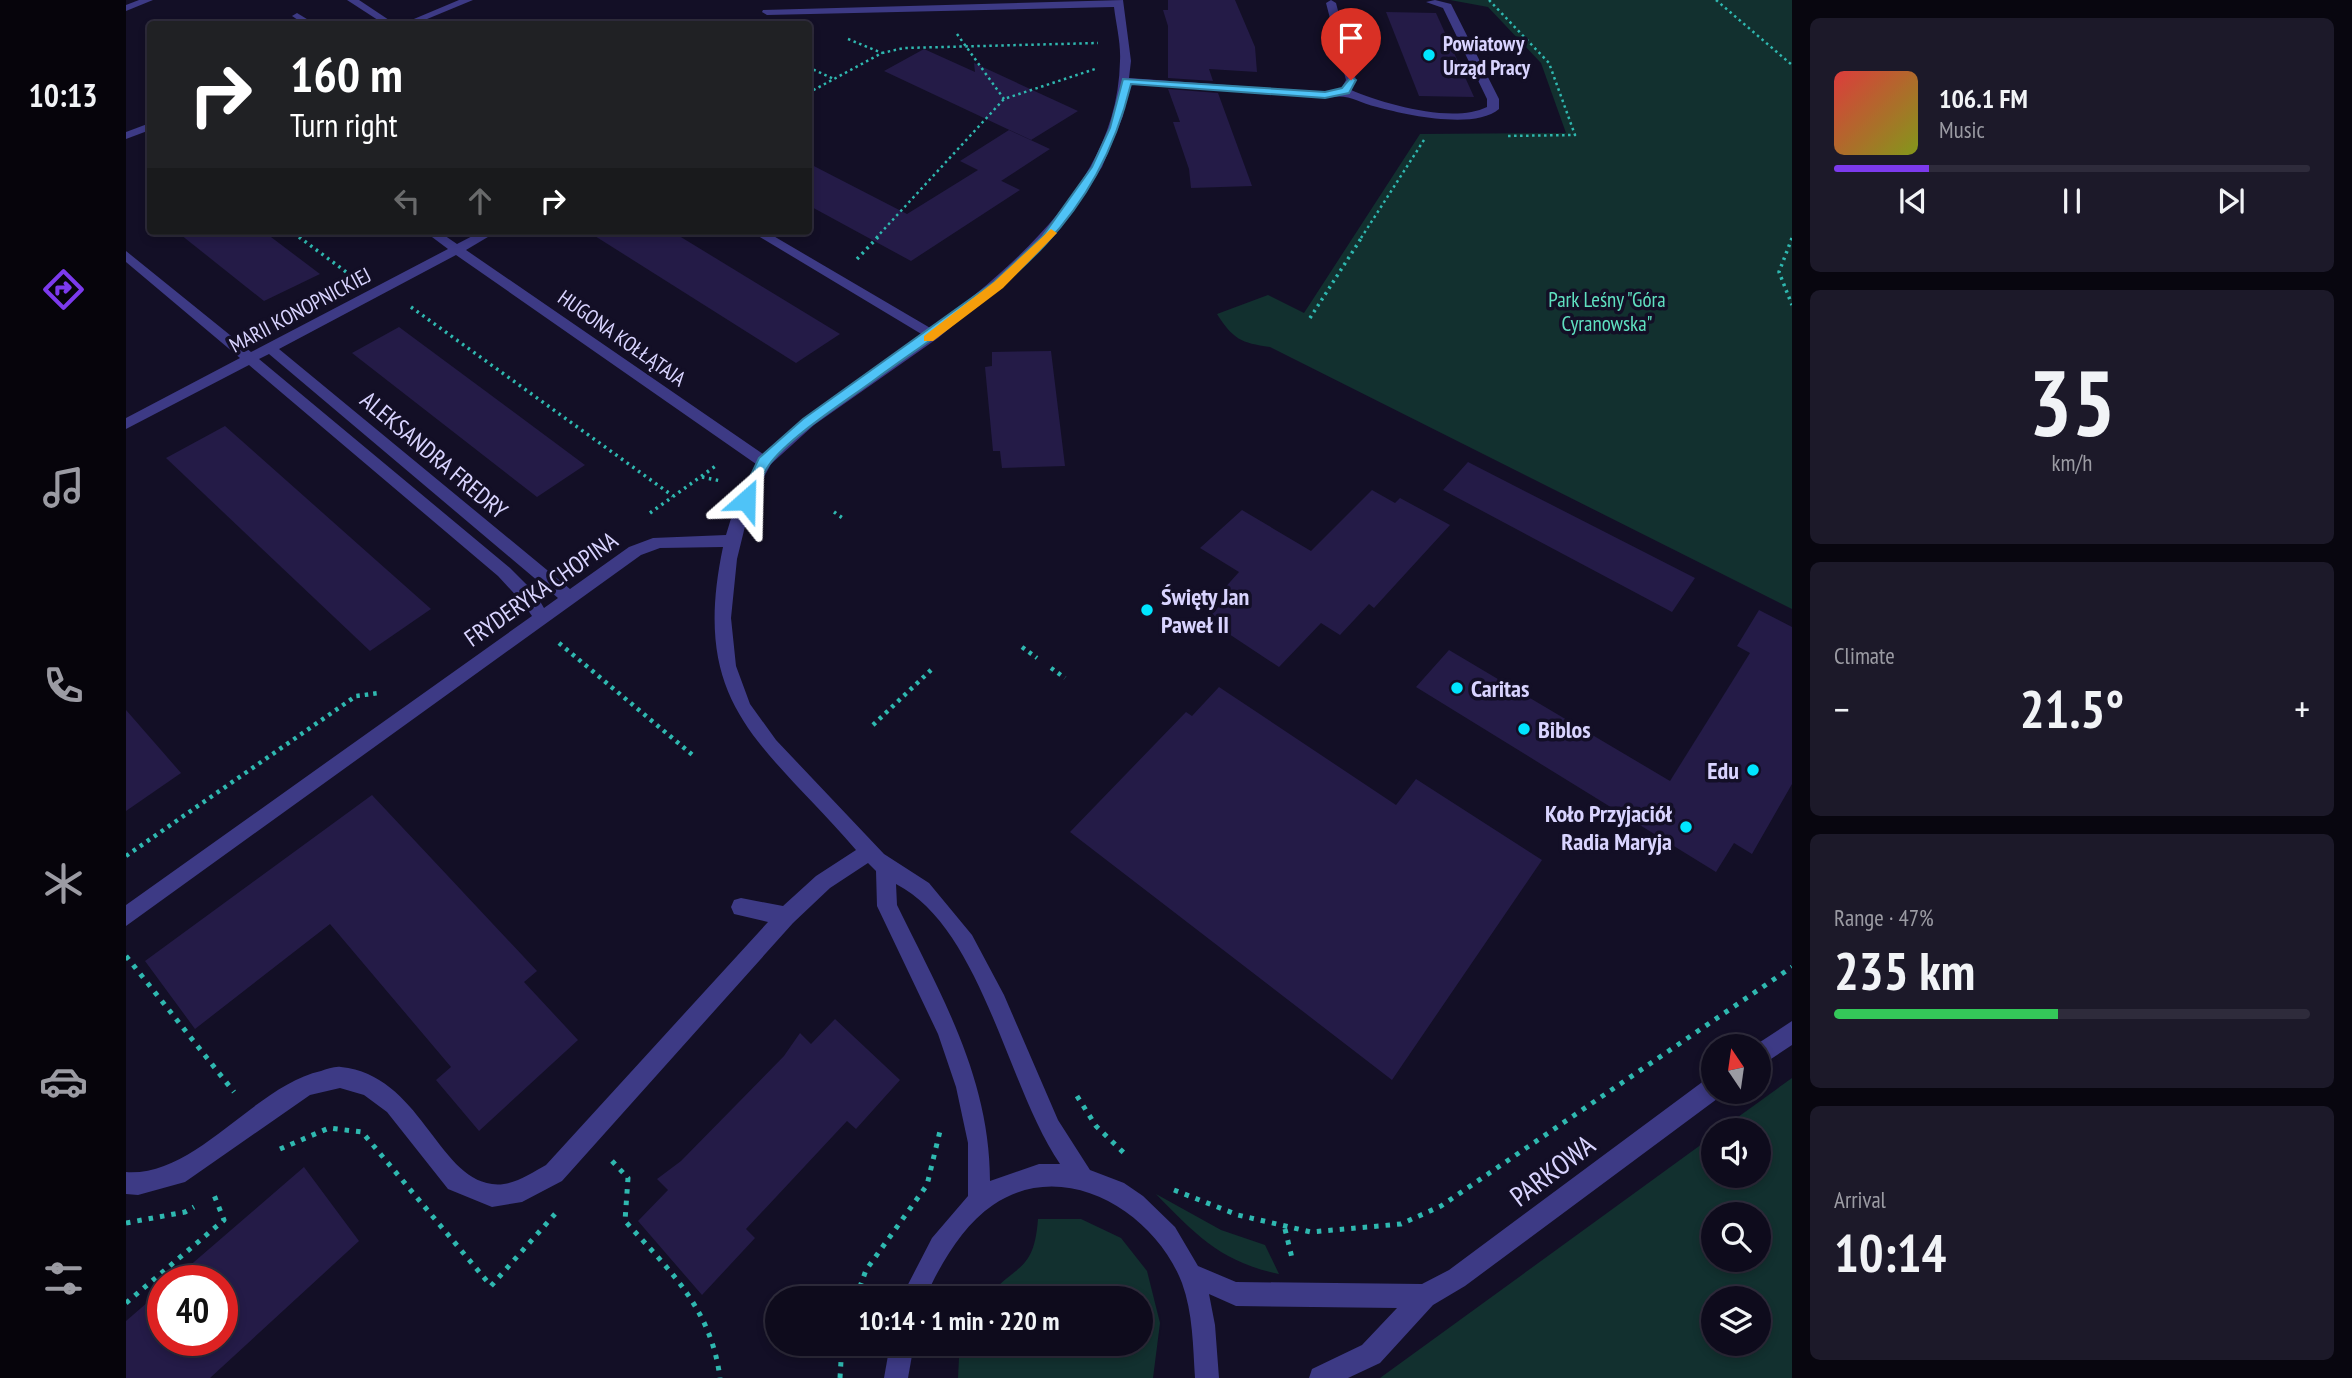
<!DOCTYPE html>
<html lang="en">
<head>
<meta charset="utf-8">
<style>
  body { margin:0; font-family:"PT Sans Narrow",sans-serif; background:#1c1929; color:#f1f3f6; height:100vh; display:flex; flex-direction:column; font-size:26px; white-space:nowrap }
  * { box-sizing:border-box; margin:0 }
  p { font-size:23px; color:#9b9ba3 }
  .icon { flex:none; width:38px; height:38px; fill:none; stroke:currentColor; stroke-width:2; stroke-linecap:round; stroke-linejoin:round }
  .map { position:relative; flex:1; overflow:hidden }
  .panel { display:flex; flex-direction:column; gap:18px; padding:18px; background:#08060f; width:560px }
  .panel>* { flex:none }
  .hud { position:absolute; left:21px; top:21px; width:665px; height:214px; border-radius:7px; box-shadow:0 4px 10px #0003,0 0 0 2px #2e2b3b; background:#202124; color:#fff; overflow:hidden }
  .needle { width:46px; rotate:347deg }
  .tools { position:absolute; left:1575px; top:1034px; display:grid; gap:14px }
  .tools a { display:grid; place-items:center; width:70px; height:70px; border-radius:50%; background:#0e0b1c; box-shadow:0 4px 10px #0003,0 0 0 2px #2e2b3b; font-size:35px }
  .speed { position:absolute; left:21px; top:1265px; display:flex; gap:14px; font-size:35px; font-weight:700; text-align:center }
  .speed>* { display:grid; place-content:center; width:91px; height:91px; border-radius:50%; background:#0e0b1c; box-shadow:0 4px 10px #0003,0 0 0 2px #2e2b3b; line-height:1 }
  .speed .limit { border:10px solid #d22; background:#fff; color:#111 }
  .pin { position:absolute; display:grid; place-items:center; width:60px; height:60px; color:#fff; margin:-72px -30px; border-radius:50% 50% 50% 0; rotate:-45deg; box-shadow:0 0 7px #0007 }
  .pin .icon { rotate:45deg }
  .me { position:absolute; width:77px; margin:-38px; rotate:25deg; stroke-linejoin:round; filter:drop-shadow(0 0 5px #0008) }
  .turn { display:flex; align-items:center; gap:24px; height:147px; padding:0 28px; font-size:32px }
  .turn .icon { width:91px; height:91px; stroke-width:2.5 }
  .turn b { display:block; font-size:49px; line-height:60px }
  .lanes { display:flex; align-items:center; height:66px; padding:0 28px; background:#0003; justify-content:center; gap:35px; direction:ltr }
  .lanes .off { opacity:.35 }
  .big { font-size:52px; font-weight:700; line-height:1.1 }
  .panel .card { flex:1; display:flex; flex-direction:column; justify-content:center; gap:10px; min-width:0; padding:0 24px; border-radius:10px; background:#1c1929 }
  .panel .dial { align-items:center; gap:0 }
  .dial b { font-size:91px; line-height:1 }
  .song { display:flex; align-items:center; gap:21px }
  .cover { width:84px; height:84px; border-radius:10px; background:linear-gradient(135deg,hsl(0 70% 55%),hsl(70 70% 35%)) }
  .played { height:7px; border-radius:4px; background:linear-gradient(90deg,#7c3aed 20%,#2e2b3b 20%) }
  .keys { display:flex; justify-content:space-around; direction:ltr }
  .heat { display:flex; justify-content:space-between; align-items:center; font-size:38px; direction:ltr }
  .charge { height:10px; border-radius:5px; background:linear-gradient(90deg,#34c759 47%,#2e2b3b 0) }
  .trip { position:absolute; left:639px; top:1286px; width:388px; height:70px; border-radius:35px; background:#0e0b1c; box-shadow:0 4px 10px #0003,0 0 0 2px #2e2b3b; font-weight:700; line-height:70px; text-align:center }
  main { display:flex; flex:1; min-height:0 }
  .tabs { display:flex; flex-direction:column; width:126px; justify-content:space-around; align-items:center; background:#06040b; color:#9b9ba3 }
  .tabs .icon { width:49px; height:49px }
  .tabs .on { color:#7c3aed }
  .tabs b { font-size:32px; color:#f1f3f6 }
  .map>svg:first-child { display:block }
  .green { fill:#12302f; fill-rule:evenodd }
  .building { fill:#241b47 }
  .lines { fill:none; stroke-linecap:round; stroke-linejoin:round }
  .path-far3 { stroke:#2fb8b0; stroke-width:2.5; stroke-dasharray:2.5 3.5; stroke-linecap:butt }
  .path-far2 { stroke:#2fb8b0; stroke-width:3.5; stroke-dasharray:2.5 4.5; stroke-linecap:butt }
  .path-far1 { stroke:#2fb8b0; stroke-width:4.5; stroke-dasharray:3.5 5; stroke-linecap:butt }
  .path { stroke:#2fb8b0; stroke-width:5; stroke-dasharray:4.5 7; stroke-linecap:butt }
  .minor { fill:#3d3a85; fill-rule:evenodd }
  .route { fill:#4fc3f7; stroke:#337fa1; stroke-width:2 }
  .slow { fill:#f59e0b }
  .poi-dot { fill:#00e5ff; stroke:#130f26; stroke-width:2.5 }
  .labels { text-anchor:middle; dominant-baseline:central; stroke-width:7; stroke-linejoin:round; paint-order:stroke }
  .far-poi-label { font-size:21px; font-weight:bold; fill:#d9d4ff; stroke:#130f26; text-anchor:start }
  .far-park-label { font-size:21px; fill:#5fe0c0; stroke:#130f26 }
  .far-street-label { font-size:21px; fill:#d9d4ff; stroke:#130f26 }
  .street-label { font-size:24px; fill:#d9d4ff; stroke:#130f26 }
  .poi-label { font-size:24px; font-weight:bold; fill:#d9d4ff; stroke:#130f26; text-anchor:start }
  .near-street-label { font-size:28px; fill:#d9d4ff; stroke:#130f26 }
</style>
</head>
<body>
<main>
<nav class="tabs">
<b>10:13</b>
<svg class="icon on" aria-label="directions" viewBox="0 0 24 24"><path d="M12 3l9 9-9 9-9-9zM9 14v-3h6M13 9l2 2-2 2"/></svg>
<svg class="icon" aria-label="music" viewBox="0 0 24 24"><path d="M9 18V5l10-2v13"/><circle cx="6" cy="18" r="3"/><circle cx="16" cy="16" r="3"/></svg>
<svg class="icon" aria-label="phone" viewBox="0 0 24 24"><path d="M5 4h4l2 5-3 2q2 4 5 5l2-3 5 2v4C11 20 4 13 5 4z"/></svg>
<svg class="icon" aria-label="climate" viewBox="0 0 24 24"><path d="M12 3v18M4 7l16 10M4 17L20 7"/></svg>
<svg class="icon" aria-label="car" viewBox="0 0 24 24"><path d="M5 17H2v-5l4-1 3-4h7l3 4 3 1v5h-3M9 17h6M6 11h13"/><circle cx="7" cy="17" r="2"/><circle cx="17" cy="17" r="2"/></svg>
<svg class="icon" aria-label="filters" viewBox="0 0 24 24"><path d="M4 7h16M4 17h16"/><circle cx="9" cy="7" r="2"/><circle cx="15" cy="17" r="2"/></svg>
</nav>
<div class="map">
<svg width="1666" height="1378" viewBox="0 0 1666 1378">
  <rect width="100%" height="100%" fill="#130f26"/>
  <g class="green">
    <path d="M1324,0H1666V609L1144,347C1115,343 1107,339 1091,314L1142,295L1178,313L1294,134L1440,133L1415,63L1362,7Z"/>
    <path d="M1666,1078V1378H1254L1587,1136V1176H1633V1130H1594ZM1633,1214V1260H1587V1214ZM1633,1298V1344H1587V1298Z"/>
    <path d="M1030,1194L1095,1230L1139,1245L1153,1274C1095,1262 1070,1235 1030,1194Z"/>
    <path d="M912,1219H955L995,1238L1021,1271L1034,1323L1027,1378H832L833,1358L839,1344H1015V1298H861C890,1263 908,1273 912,1219Z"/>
  </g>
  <g class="building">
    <path d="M1042,0H1109L1129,47L1131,72L1083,69L1087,81L1042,78V26L1037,10H1042Z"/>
    <path d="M1260,12L1310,13L1348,97L1293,96Z"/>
    <path d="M798,49L849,72L848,63L952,111L905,140L758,71Z"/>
    <path d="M1042,89L1092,93L1126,186L1065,188L1063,169L1047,122H1054Z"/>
    <path d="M883,130L924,149L875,181L853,170L894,190L785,261L682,205V163L781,214L852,170L834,161Z"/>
    <path d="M50,231H137L194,274L138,301Z"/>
    <path d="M461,231H545L714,334L670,363Z"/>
    <path d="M273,327L459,465L411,497L226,353Z"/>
    <path d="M925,351L939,466L876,468L874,451H867L859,367L866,366V352Z"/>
    <path d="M99,426L305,609L244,651L40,458Z"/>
    <path d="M1342,462L1426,505L1569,578L1546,612L1317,490Z"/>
    <path d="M1246,490L1269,503L1274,498L1324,525L1248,608L1243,604L1214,635L1195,623L1153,667L1097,630L1102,625L1086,614L1103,596L1096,591L1113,572L1074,548L1116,510L1185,551Z"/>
    <path d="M1633,610L1666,627V784L1626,854L1608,843L1590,872L1290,687L1323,650L1544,781L1624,653L1611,646Z"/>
    <path d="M1093,687L1270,805L1290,779L1416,860L1266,1080L944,832L1060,712L1066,716Z"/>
    <path d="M0,710L55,773L0,811Z"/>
    <path d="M246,795L411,971L398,982L452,1040L353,1131L310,1080L325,1067L204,924L69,1029L19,961Z"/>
    <path d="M709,1019L774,1080L730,1129L721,1121L620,1229L629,1238L576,1295L512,1221L542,1190L531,1179L555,1161L658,1056L674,1033L685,1044Z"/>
    <path d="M178,1167L233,1241L84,1378H0V1321L37,1289V1340H96V1281H46Z"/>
  </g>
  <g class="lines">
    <g class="path-far3">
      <path d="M1363,0L1423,63L1449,135L1379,136"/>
      <path d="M1590,0L1666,65"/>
      <path d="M831,34L878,99"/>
      <path d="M722,39L756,53"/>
      <path d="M682,67L708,79"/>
      <path d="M682,93L756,53L778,48L972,43"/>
      <path d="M165,231L175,238"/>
      <path d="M750,238L878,99L969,69"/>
      <path d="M1235,238L1298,140"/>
    </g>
    <g class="path-far2">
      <path d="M173,237L223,274"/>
      <path d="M1666,238L1653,272L1666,305"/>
      <path d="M731,259L752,237"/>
      <path d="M285,307L547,496"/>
      <path d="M1184,318L1236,237"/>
      <path d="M576,477L595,481"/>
      <path d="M708,512L718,519"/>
      <path d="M524,513L591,465"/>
    </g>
    <g class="path-far1">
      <path d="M433,643L569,757"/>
      <path d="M896,647L911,658"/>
      <path d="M925,668L939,678"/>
      <path d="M747,725L805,670"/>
      <path d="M0,856L230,696L253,693"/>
    </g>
    <g class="path">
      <path d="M0,956L108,1092"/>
      <path d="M951,1096L970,1126L1001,1156"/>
      <path d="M154,1149L203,1128L236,1132L365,1286L429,1214"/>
      <path d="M486,1161L502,1178L499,1221C544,1271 585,1308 594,1378"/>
      <path d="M1048,1190L1112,1215L1185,1232L1275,1224L1315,1206L1666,967"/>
      <path d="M0,1223L59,1212L68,1207"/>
      <path d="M1159,1229L1166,1258"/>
      <path d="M730,1298L740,1270L801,1185L814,1131"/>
      <path d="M0,1303L98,1220L88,1195"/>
      <path d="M714,1378L716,1344"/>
    </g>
    <g class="minor">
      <path d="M13,0H27L0,11V5Z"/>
      <path d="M221,0H233L269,24H258Z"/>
      <path d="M333,0H347L289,24H276Z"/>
      <path d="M997,0L1005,61L1003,78L1200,92L1215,89L1220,80L1200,3L1205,0L1210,3L1230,80L1225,90C1258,104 1327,124 1361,107V99L1317,8L1300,2L1309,0L1325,4L1373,99V109C1349,130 1280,115 1251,107C1230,102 1223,93 1200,98L1002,84L997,116L976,167L943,217L904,260L812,338L688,425L645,464L625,502L611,559L605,618L610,666L624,704L650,740L758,854L803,883L846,935L878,995L932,1120L964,1170L998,1183L1017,1196L1049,1227L1072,1266L1110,1282L1296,1284L1323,1270L1579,1080L1587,1077V1092H1596L1595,1096L1339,1286L1307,1305L1254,1363L1222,1378H1183L1186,1369L1236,1345L1271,1308L1110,1306L1083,1294L1089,1325L1093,1378H1069C1067,1347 1067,1313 1056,1283C1029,1212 938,1156 867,1205C836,1226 814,1265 799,1298H775L806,1238L842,1196V1143L830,1087L812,1034L751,906L750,871L742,863L704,888L667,923L436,1181L396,1202L366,1207L322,1189L261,1112L238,1095L214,1088L184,1095L59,1182L12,1195L0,1194V1172C70,1177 128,1086 195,1071C201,1069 209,1066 215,1067C294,1075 311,1177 366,1184C385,1187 404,1174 420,1165L642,922L608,914L605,907L608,900L615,898L657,906L690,876L730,850C637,742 563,708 597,547L534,548L515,555L0,926V905L406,616L397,603L372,576L123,365L0,429V418L114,358L0,262V251L125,352L322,249L298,231H312L331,244L356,231H372L340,250L637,454L678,418L797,335L624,231H639L806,329C892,262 992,179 994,61C995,43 990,24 988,7L641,15L636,12L637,10ZM330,255L630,464L610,502L600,535L527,538L503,547L444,589L153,349ZM143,354L432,598L418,608L409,593L384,568L133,359ZM770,884C856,928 881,1087 934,1164H913L864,1181C864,1078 815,995 771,905Z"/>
      <path d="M171,13L189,24H178L166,16Z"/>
      <path d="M24,123V130L0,139V132Z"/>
      <path d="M1666,1021V1045L1633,1067V1046H1628Z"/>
      <path d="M764,1344H788L782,1378H758Z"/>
    </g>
  </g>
  <path class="route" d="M1225,77L1230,80L1223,93L1199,98L1005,84C968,235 868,294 751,378C722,400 664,436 643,465C635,476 631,491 625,503H615L613,500L633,458L677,419L868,282L916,237L966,167L984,128L997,79L1199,92L1216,88Z"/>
  <path class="slow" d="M925,229L931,233L929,235L877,288L807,341H798V336L868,282Z"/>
  <g class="poi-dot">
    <circle cx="1303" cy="55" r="7"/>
    <circle cx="1021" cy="610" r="7"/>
    <circle cx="1331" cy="688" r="7"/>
    <circle cx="1398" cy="729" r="7"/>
    <circle cx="1627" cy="770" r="7"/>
    <circle cx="1560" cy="827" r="7"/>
  </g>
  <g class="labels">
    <g class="far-poi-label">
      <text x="1317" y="43">Powiatowy<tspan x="1317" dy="24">Urząd Pracy</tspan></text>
    </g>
    <g class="far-park-label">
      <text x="1481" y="299">Park Leśny "Góra<tspan x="1481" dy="24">Cyranowska"</tspan></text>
    </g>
    <g class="far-street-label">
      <text transform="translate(174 310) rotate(-28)">MARII KONOPNICKIEJ</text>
      <text transform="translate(496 338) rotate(35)">HUGONA KOŁŁĄTAJA</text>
    </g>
    <g class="street-label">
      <text transform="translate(308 455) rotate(40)">ALEKSANDRA FREDRY</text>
      <text transform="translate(415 589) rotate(-35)">FRYDERYKA CHOPINA</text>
    </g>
    <g class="poi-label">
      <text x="1035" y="596">Święty Jan<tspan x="1035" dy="28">Paweł II</tspan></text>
      <text x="1345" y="688">Caritas</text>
      <text x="1412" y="729">Biblos</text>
      <text x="1613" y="770" text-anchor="end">Edu</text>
      <text x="1546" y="813" text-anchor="end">Koło Przyjaciół<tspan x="1546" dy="28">Radia Maryja</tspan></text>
    </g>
    <g class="near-street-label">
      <text transform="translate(1426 1170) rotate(-37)">PARKOWA</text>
    </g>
  </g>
</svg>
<div class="tools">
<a><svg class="needle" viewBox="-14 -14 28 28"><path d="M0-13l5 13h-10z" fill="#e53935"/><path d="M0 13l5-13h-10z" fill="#9b9ba3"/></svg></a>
<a><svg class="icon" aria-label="sound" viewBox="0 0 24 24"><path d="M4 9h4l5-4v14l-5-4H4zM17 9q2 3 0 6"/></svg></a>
<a><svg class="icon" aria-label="search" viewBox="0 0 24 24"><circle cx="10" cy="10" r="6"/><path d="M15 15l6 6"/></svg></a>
<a><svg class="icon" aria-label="layers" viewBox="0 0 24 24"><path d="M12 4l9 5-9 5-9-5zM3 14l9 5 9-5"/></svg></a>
</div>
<div class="speed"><div class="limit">40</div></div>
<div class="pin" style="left:1225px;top:80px;background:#d93025"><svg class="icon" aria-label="arrive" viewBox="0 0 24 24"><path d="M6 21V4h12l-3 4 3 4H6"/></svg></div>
<svg class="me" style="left:620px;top:500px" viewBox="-20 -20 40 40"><path d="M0-17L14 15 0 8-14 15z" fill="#4fc3f7" stroke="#fff" stroke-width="4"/></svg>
<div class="trip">10:14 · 1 min · 220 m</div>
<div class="hud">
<div class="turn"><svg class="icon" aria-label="right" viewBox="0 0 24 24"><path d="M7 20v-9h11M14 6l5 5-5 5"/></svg><div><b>160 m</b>Turn right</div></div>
<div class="lanes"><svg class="icon off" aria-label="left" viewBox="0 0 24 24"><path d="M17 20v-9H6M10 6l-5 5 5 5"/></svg><svg class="icon off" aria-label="ahead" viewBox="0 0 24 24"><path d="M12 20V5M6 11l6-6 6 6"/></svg><svg class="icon" aria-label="right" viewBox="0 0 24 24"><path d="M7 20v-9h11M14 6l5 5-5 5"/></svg></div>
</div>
</div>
<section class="panel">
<div class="card">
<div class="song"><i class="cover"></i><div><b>106.1 FM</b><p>Music</p></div></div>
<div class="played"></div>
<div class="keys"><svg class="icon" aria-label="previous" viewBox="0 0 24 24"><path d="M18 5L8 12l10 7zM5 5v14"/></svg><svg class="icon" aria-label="pause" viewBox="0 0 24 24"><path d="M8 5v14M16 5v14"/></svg><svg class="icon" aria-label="next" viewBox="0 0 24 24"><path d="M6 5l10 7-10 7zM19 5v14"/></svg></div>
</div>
<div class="card dial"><b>35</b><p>km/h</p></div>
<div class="card"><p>Climate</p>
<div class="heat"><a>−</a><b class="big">21.5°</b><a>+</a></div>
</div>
<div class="card"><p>Range · 47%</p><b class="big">235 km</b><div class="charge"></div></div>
<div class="card"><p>Arrival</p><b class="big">10:14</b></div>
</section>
</main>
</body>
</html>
